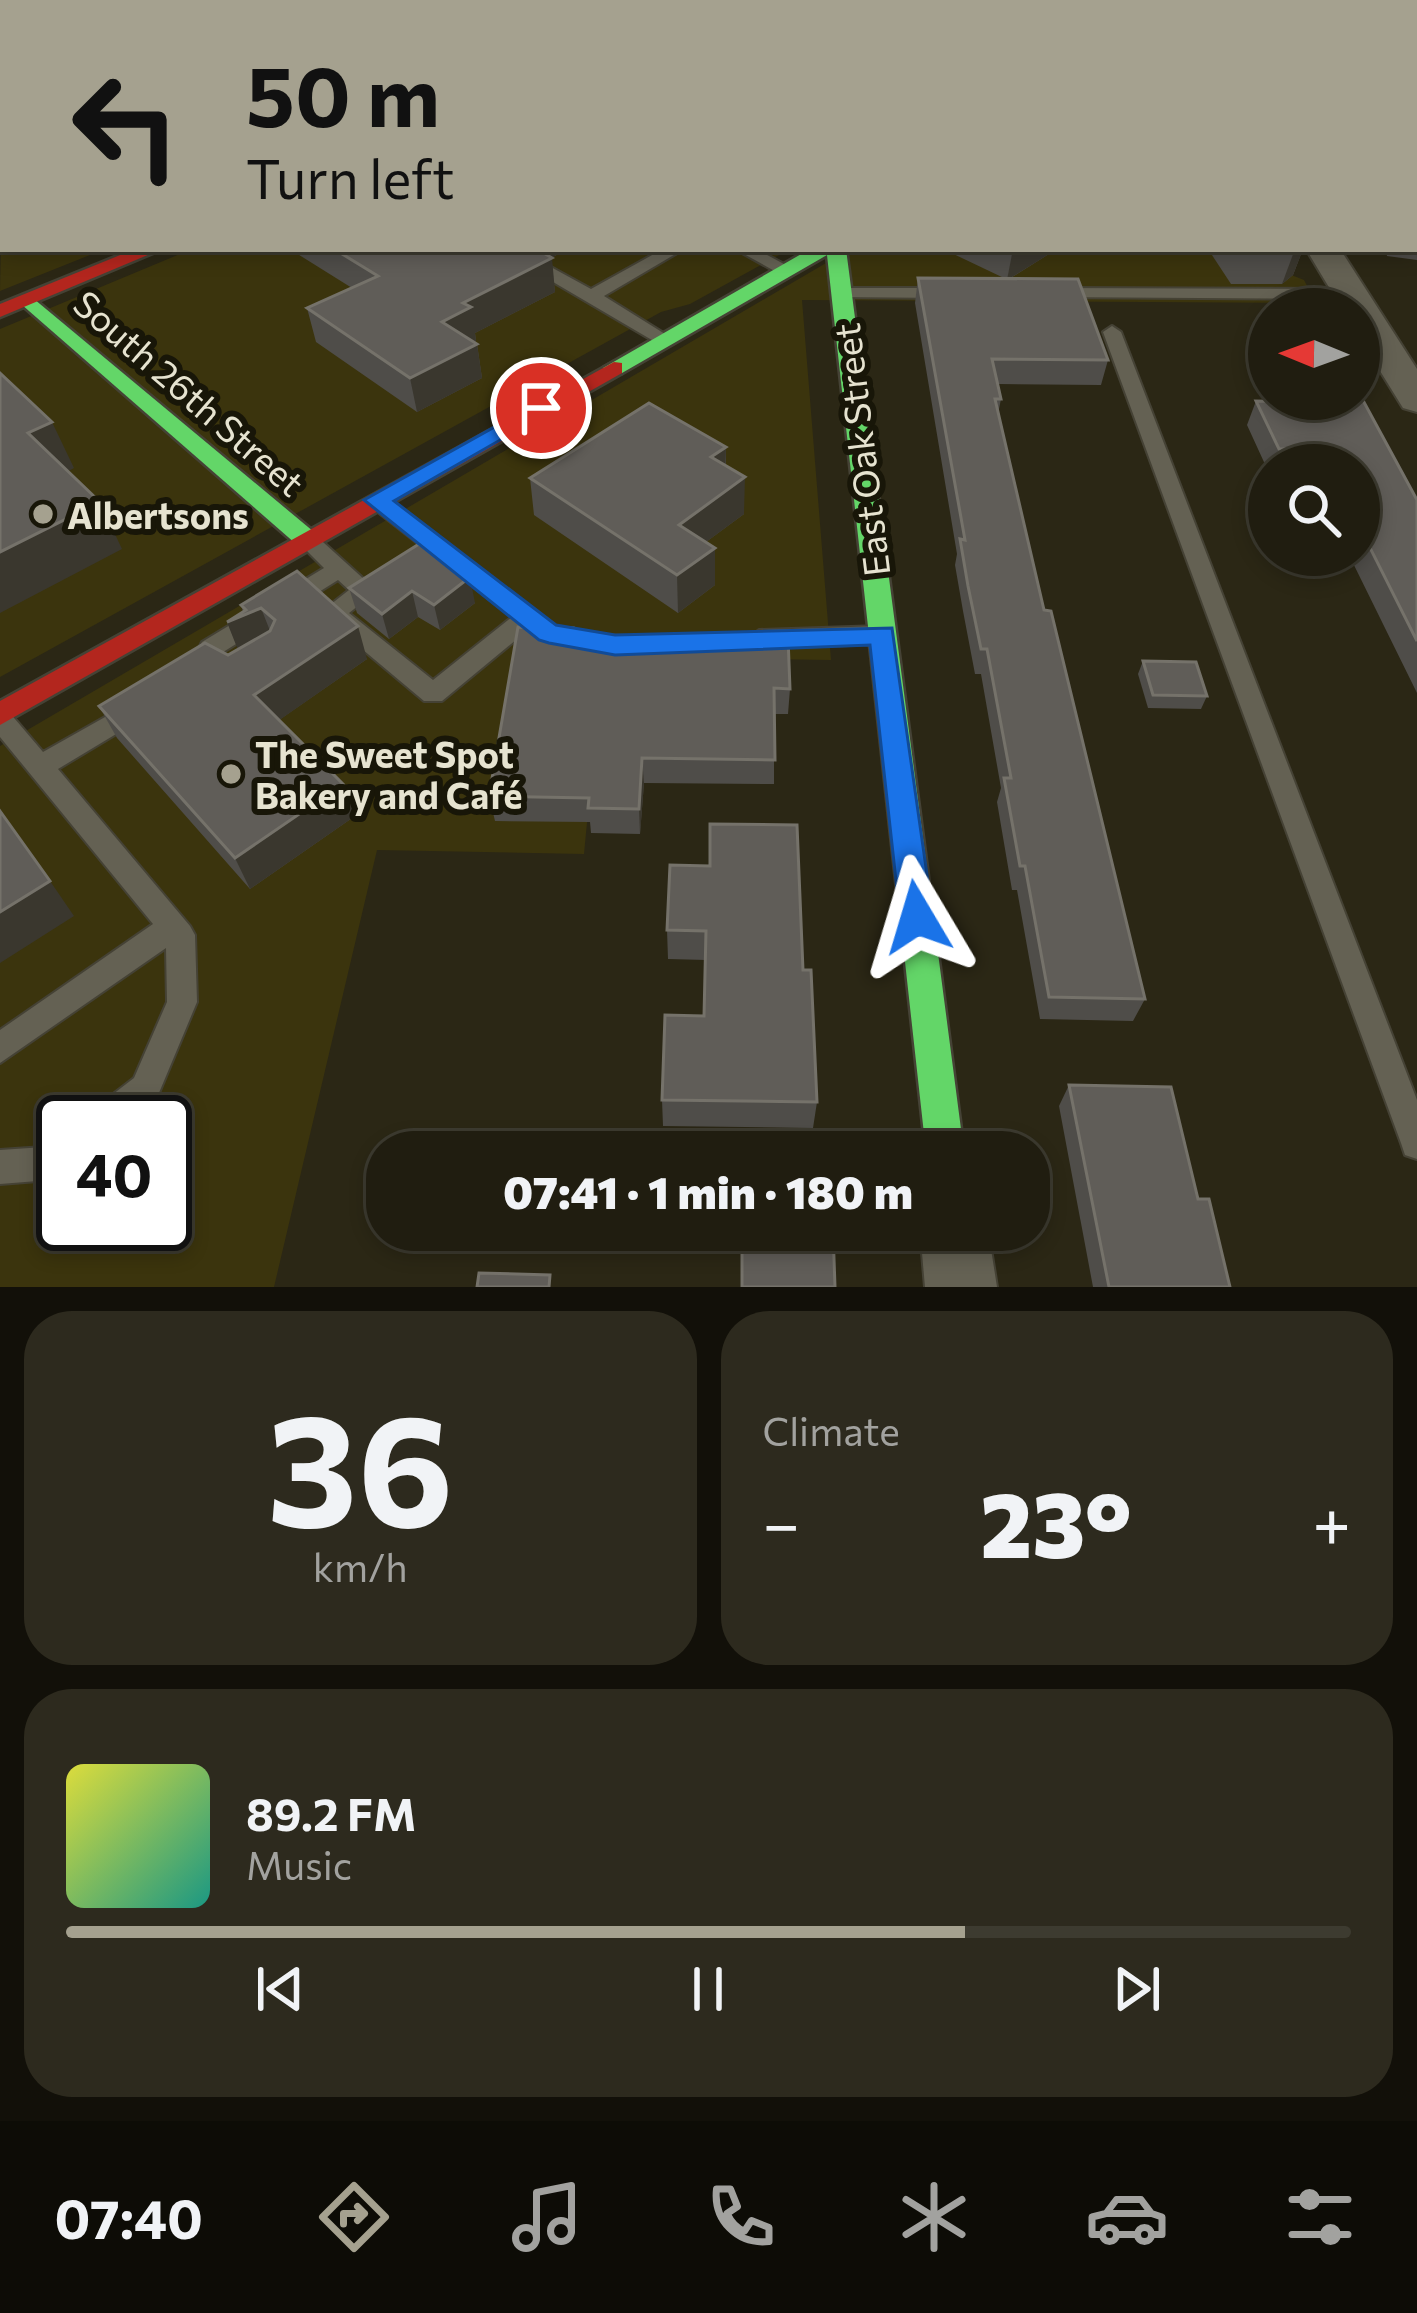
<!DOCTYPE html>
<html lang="en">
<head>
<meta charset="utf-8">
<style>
  body { margin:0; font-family:Commissioner,sans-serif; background:#2d2a1e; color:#f1f3f6; height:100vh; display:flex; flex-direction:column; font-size:45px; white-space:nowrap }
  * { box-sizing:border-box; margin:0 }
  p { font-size:39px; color:#a2a29f }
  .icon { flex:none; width:66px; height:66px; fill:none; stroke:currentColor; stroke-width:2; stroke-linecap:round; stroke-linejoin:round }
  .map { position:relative; height:1287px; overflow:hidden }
  .drawer { display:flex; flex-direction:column; gap:24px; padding:24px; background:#121009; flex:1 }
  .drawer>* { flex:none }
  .top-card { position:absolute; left:0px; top:0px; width:1419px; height:252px; box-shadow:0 6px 18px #0003,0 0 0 3px #3d3b30; background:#a5a18f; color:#111; overflow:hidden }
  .needle { width:78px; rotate:271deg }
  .tools { position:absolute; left:1248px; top:288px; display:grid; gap:24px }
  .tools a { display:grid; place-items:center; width:132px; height:132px; border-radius:50%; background:#201d10; box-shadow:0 6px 18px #0003,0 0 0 3px #3d3b30; font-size:60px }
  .speed { position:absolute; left:36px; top:1095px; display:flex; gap:24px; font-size:60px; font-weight:700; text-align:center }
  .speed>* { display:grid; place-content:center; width:156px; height:156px; border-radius:50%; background:#201d10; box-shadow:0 6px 18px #0003,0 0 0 3px #3d3b30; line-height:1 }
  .speed .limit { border:6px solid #111; border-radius:18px; background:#fff; color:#111 }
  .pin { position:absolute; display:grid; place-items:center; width:102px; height:102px; color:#fff; margin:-51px; border:6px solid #fff; border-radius:50%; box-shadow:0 3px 12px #0007 }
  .me { position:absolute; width:132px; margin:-66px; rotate:353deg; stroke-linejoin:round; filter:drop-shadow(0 0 9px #0008) }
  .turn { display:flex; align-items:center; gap:42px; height:252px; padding:0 48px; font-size:54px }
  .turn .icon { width:156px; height:156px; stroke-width:2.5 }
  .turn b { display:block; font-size:84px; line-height:102px }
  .big { font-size:90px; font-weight:800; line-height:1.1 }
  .drawer .widget { flex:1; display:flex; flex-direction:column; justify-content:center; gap:18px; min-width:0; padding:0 42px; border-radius:48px; background:#2d2a1e }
  .drawer .dial { align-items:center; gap:0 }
  .dial b { font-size:156px; line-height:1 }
  .song { display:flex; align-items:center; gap:36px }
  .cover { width:144px; height:144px; border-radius:18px; background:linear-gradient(135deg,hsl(60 70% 55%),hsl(170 70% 35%)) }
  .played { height:12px; border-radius:6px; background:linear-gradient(90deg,#a5a18f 70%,#3d3b30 70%) }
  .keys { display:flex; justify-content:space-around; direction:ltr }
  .heat { display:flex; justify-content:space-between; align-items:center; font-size:66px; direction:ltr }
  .drawer .tiles { flex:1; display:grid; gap:24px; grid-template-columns:1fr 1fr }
  .widget:last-child { grid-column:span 2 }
  .trip { position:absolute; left:366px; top:1131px; width:684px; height:120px; border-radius:48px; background:#201d10; box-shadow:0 6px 18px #0003,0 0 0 3px #3d3b30; font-weight:800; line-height:120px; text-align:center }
  .dock { display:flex; height:192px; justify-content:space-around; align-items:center; background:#0d0c06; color:#a2a29f }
  .dock .icon { width:84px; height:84px }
  .dock .selected { color:#a5a18f }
  .dock b { font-size:54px; color:#f1f3f6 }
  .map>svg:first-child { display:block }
  .built { fill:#3b340d; fill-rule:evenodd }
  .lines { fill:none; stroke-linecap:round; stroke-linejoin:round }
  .lane-casing { stroke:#454235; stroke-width:4 }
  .street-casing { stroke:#454235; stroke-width:4 }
  .fast-casing { stroke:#454235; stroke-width:5 }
  .jam-casing { stroke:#454235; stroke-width:5 }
  .lane { fill:#646153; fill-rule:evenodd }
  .street { fill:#646153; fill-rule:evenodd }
  .fast { fill:#63d668; fill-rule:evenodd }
  .jam { fill:#b3261e; fill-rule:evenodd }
  .wall { fill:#4f4d49 }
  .shaded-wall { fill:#3a372e }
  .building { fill:#605d58; stroke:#75726a; stroke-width:3 }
  .route { fill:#1a73e8; stroke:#114b97; stroke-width:3 }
  .poi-dot { fill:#a5a18f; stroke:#181608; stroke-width:4.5 }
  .labels { text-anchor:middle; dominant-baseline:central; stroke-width:12; stroke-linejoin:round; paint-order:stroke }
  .street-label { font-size:36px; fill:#e6e3d0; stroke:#181608 }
  .poi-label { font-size:36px; font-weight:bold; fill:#e6e3d0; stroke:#181608; text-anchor:start }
</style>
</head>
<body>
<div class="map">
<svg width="1417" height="1287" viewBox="0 0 1417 1287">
  <rect width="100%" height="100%" fill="#2b2715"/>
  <g class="built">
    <path d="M3,142V249H105L0,291Z"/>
    <path d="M192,249H790L690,304L661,312L0,677V329Z"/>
    <path d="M850,249H1226L1304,280L1316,303L802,300L831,660L603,657L584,854L377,850L274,1287H0V746ZM63,1122H165V1224H63Z"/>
  </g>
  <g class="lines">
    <defs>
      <g id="lane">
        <path d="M1350,0H1363L1365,3H1352Z"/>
        <rect x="1416" y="53" width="1" height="9"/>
        <path d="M497,249H518L591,289L663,249H684L604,296L673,339L664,345L657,343Z"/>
        <path d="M735,249H756L795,270L780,274Z"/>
        <path d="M841,288H947L956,293L947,298L835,297V289Z"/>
        <path d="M1054,288L1351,289L1360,294L1351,299L1048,297V289Z"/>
        <path d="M1112,326L1121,332L1417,1100V1159L1405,1155L1401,1143L1103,332Z"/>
        <path d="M377,493L556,626L577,631L581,637L577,643L549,642L528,630L442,701H424L325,618L321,612L349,590L338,580L220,654H202L199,648L202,642L324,568L294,538L305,531L313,533L377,591L349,613L433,680L512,617L369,505L366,500Z"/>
        <path d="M880,626L892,635L880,644L759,648L747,639L759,630Z"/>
        <path d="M137,699L146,702L150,709L146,716L58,769L190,926L195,935L197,1002L156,1100L129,1122H87L91,1111L134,1078L167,1002L166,948L0,1063V1030L153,924L0,737V709L9,712L43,752Z"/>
        <path d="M63,1136L62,1175L50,1180L0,1184V1150L44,1147Z"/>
      </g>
      <g id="street">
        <rect x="1416" y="177" width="1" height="20"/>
        <path d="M1306,249H1340L1417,369V412L1403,408L1359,337V309H1342Z"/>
        <path d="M920,1230H988L997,1287H925Z"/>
      </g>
      <g id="fast">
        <path d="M810,249H846L964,1152H926L827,255L622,373H606L603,368Z"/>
        <path d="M28,294L314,532L317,538L314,544H296L21,304L18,300Z"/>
      </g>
      <g id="jam">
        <path d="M135,249H162L0,317V304Z"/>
        <path d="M614,362L622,363V373L0,725V701Z"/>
      </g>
    </defs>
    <use href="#lane" class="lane-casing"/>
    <use href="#street" class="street-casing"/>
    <use href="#fast" class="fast-casing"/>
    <use href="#jam" class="jam-casing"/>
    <use href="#lane" class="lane"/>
    <use href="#street" class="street"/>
    <use href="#fast" class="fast"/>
    <use href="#jam" class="jam"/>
  </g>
  <g class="wall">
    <path d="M1387,0H1417V31L1416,3H1390Z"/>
    <path d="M1416,191L1417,260L1387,256L1386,249H1416Z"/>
    <path d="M295,249H568L551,258L555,292L475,333L476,341L474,342L477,344L482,378L417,412L316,342L307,308L352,288L296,253Z"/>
    <path d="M943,249H1057L1009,279L1108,360L1101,385L998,384L1001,399L998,414L1044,610L1145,999L1133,1021L1040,1019L1017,890H1012L997,802L1001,788L981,674H975L963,611L955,565L957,554L915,303L918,278L1006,279Z"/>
    <path d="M1208,249H1303L1293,275L1282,284H1231Z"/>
    <path d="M1290,399H1359L1417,500V693L1349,555H1359V465H1269V473L1247,425L1256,401H1291Z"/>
    <path d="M726,447V466L744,514L706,542L715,548V585L678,613L534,515L530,478Z"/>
    <path d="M419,544L475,603L440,630L418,617L389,639L357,613L349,588Z"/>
    <path d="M297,571L367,659L279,720L355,816L250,889L117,738L99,706L228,655L238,649L227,622L243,612L241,605Z"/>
    <path d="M574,635L790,689L788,714H774V784L644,783L640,834L591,833L590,822L495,821L489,796Z"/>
    <path d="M1143,661L1207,696L1201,709L1148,708L1138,674Z"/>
    <path d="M670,865L803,970L817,1102L813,1128L663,1126L662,1100L704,1016L706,960L668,959L667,930Z"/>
    <path d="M1069,1085L1230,1287H1093L1059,1106Z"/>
  </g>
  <g class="shaded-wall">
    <path d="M630,0H698L691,3H622Z"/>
    <path d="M546,249H568L547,260Z"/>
    <path d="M1013,249H1057L1007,280Z"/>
    <path d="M1295,249H1303L1293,275L1282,284Z"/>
    <path d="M552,258L555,292L475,333L476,341L448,355L442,322L463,303Z"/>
    <path d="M477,344L482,378L417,412L410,378Z"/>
    <path d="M52,422L74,468L52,480L28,433Z"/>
    <path d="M726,447L725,484L711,457Z"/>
    <path d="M745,477L744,514L679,562V525Z"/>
    <path d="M100,502L122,549L0,613V552Z"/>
    <path d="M715,548V585L678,613L677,575Z"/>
    <path d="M470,577L475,603L440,630L434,605Z"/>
    <path d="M412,591L418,617L389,639L382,614Z"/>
    <path d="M261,608L274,641L240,655L227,622Z"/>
    <path d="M358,626L367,659L268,728L254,695Z"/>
    <path d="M642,758L644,783L640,834L639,809Z"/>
    <path d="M343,784L355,816L250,889L235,858Z"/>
    <path d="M50,881L74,916L0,963V912Z"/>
  </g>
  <g class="building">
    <path d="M448,0H630L622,3L444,2Z"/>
    <path d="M334,249H537L552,258L463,303L471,307L442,322L477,344L410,378L307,308L378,276Z"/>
    <path d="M918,278L1078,279L1108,360L992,359L1001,399H995L1044,610L1051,611L1145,999L1049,997L1025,866H1020L1004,778H1011L987,649H981L968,586L960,539L965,540Z"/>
    <path d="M0,373L52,422L28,433L100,502L0,552Z"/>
    <path d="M1359,393L1417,500V641L1359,526V465H1314L1306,449H1279L1256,401L1313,402L1312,399H1359Z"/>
    <path d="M649,403L726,447L711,457L745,477L679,525L715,548L677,575L530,478Z"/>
    <path d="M419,544L470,577L434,605L412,591L382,614L349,588Z"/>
    <path d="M297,571L358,626L254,695L343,784L235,858L99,706L205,643L228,655L270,631L275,620L261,608L227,622L246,610L241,605Z"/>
    <path d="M518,627L573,628L572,635L788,637L790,689L774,688L775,760L642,758L639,809L588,808L589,798L489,796Z"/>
    <path d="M1143,661L1196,662L1207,696L1153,695Z"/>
    <path d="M0,811L50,881L0,912Z"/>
    <path d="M710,824L797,825L803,970H811L817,1102L662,1100L665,1015L704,1016L706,931L667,930L670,865L710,866Z"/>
    <path d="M1069,1085L1171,1087L1198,1199H1209L1230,1287H1109Z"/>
    <path d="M742,1230H833L835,1287H742Z"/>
    <path d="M479,1273L550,1275L549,1287H477Z"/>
  </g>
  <path class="route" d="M541,401L552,408L549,412L394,501L556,625L615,635L892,628L933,917L928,927L917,931L905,927L900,917L870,645L615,655L549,643L539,640L364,500Z"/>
  <g class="poi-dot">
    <circle cx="43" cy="514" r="12"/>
    <circle cx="231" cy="774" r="12"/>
  </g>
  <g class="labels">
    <g class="street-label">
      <text transform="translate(190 392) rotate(41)">South 26th Street</text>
      <text transform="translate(860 450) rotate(-97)">East Oak Street</text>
    </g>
    <g class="poi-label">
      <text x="67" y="514">Albertsons</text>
      <text x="255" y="753">The Sweet Spot<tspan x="255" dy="41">Bakery and Café</tspan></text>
    </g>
  </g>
</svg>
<div class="tools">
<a><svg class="needle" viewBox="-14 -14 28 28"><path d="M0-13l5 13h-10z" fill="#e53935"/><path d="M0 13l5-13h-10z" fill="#a2a29f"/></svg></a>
<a><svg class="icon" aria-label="search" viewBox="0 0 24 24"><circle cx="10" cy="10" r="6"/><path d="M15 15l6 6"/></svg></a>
</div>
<div class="speed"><div class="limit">40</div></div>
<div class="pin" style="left:541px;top:408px;background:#d93025"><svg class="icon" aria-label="arrive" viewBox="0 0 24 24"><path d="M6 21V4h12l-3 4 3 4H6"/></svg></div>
<svg class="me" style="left:917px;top:917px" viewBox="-20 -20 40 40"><path d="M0-17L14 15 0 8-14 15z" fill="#1a73e8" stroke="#fff" stroke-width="4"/></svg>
<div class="trip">07:41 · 1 min · 180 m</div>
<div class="top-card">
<div class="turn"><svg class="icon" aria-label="left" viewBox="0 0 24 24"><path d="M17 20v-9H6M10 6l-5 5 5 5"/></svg><div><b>50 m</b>Turn left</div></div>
</div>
</div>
<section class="drawer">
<div class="tiles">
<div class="widget dial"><b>36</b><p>km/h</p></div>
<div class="widget"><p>Climate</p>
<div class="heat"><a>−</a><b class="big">23°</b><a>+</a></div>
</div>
<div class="widget">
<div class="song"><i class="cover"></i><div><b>89.2 FM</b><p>Music</p></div></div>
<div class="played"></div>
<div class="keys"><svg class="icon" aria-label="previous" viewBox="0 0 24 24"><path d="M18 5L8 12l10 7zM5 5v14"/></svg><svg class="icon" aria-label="pause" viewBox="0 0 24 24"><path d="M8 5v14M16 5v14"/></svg><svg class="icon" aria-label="next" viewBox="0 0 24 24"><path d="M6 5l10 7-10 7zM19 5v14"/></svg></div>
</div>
</div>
</section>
<nav class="dock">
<b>07:40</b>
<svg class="icon selected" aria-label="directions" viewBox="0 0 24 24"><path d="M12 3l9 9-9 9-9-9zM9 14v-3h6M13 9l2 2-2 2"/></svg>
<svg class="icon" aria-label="music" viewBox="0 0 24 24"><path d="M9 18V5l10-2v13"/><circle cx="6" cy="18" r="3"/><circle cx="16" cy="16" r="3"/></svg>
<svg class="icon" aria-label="phone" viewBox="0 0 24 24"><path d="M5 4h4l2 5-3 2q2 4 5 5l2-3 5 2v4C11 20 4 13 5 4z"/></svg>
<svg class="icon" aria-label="climate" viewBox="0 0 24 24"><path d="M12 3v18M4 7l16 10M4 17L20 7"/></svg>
<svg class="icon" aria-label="car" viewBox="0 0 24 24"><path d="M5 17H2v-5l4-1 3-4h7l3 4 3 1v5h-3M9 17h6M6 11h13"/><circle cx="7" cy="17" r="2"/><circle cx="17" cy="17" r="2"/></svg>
<svg class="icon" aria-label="filters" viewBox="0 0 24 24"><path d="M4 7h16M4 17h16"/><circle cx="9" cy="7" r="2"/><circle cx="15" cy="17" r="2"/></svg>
</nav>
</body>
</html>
